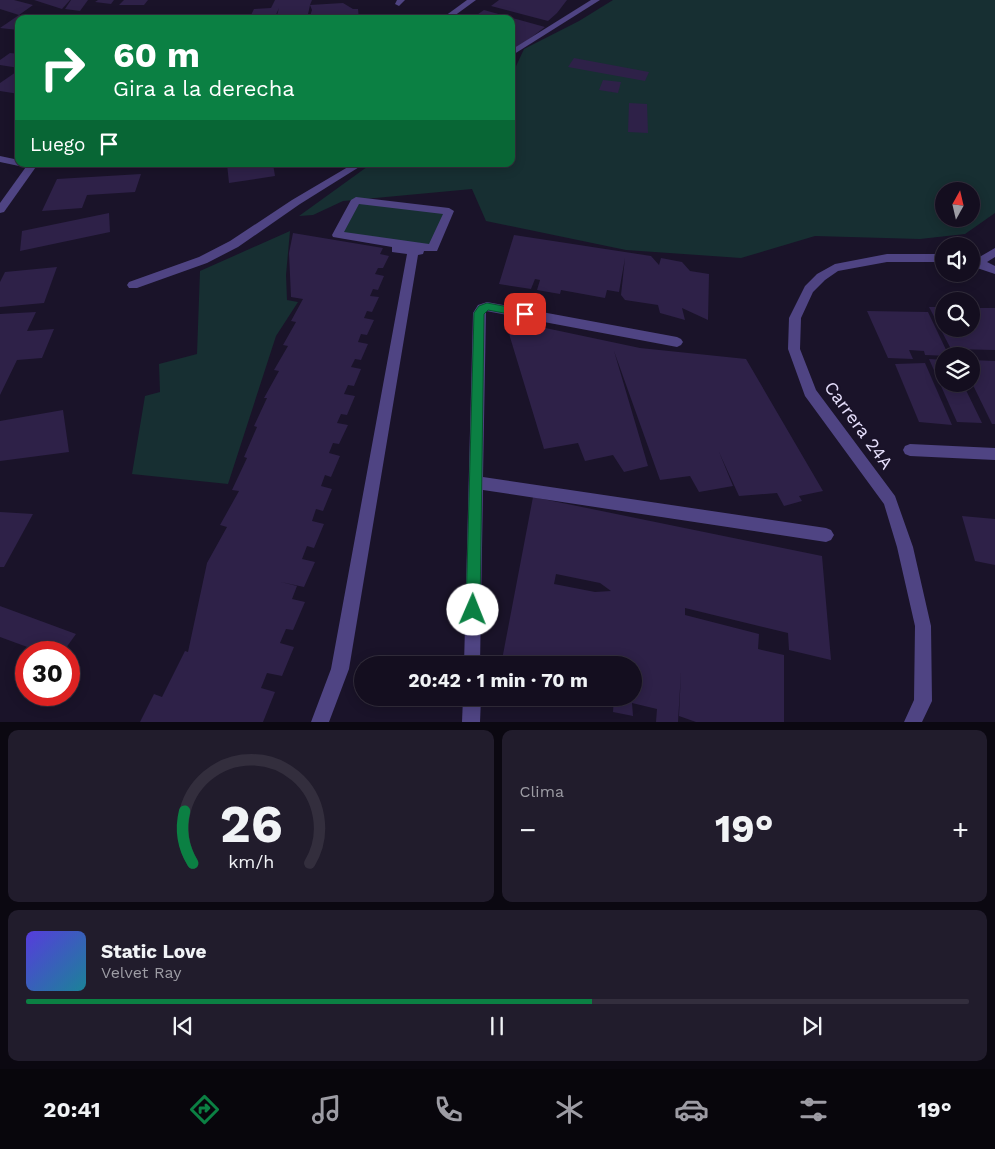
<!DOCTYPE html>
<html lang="es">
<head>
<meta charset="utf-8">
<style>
  body { margin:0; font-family:"Work Sans",sans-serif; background:#211c2c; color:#f1f3f6; height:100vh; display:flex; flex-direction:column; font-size:19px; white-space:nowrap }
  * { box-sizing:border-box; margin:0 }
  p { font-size:16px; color:#9d9ca4 }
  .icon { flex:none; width:28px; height:28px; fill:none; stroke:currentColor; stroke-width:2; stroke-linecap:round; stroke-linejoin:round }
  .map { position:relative; height:722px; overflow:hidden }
  .side { display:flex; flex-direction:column; gap:8px; padding:8px; background:#0b0811; flex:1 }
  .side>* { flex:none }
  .hud { position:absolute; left:15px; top:15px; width:500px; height:152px; border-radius:10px; box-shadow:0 2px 12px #0003,0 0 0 1px #332e3d; background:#0b8043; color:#fff; overflow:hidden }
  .needle { width:32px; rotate:8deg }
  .tools { position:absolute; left:935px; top:182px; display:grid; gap:10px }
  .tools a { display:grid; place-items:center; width:45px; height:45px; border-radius:50%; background:#140e1f; box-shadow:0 2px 12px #0003,0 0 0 1px #332e3d; font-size:25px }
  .speed { position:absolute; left:15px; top:641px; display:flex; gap:10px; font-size:25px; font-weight:700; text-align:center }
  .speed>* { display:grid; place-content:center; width:65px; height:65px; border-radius:50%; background:#140e1f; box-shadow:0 2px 12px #0003,0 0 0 1px #332e3d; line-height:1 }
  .speed .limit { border:8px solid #d22; background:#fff; color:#111 }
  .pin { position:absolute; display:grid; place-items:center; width:42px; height:42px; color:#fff; margin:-21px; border-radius:10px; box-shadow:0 2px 8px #0006 }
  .me { position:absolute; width:55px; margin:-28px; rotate:1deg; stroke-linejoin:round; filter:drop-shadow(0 0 4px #0008) }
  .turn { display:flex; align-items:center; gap:18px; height:105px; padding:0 15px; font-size:22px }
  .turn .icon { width:65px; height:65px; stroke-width:2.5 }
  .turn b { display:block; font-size:35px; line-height:42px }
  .then { display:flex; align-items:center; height:48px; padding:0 15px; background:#0003; gap:10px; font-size:19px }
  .big { font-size:38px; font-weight:700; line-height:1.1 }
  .side .card { flex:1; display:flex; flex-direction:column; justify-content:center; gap:8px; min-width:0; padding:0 18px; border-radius:10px; background:#211c2c }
  .side .dial { align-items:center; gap:0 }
  .dial svg { height:130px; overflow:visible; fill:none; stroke:#332e3d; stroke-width:7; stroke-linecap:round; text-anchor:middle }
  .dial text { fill:#f1f3f6; stroke:none }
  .song { display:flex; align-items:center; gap:15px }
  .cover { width:60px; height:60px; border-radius:8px; background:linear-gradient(135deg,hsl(250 70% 55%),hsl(190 70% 35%)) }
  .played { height:5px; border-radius:2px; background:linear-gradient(90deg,#0b8043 60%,#332e3d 60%) }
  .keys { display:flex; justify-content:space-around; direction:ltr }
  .heat { display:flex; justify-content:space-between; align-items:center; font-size:28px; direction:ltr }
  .side .tiles { flex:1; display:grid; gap:8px; grid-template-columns:1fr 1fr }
  .card:last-child { grid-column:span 2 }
  .trip { position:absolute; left:354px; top:656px; width:288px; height:50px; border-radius:25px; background:#140e1f; box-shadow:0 2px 12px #0003,0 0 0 1px #332e3d; font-weight:700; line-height:50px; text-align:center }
  .menu { display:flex; height:80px; justify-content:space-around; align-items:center; background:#08060c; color:#9d9ca4 }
  .menu .icon { width:35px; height:35px }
  .menu .on { color:#0b8043 }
  .menu b { font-size:22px; color:#f1f3f6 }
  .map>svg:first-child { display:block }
  .green { fill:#172f32; fill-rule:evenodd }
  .building { fill:#2e2148; fill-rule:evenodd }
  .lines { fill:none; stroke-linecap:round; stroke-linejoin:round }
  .minor { fill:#4f4483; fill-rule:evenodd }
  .route { fill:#0b8043; stroke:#07532c }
  .labels { text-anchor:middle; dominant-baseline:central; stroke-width:4; stroke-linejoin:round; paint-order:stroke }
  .street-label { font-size:18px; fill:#e6dffc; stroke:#1a1329 }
</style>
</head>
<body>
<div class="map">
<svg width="995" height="722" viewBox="0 0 995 722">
  <rect width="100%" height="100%" fill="#1a1329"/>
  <g class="green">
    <path d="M613,0H995V213L965,234L920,239L815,236L741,258L626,250L486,221L472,189L343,201L313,215L299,216L371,164H511V77L524,49L579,21ZM944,191H971V219H944Z"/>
    <path d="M358,201L445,212L431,246L341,234Z"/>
    <path d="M290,231L286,275L287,300L298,302L276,336L228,484L132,474L145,396L160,392L159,364L197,354L200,271Z"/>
  </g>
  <g class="building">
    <path d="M0,0H14L33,5L19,15L36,17L33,19H19L18,30L0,28L19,15L0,9Z"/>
    <path d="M34,0H70L62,9Z"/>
    <path d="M71,0H88L80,11L65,9Z"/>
    <path d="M98,0H114L111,4L95,2Z"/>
    <path d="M124,0H148L144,5H119Z"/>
    <path d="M275,0H312L310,5L343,3L353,9H358L359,19H309L312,10L310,5L307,19H276L279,8L274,19H249L254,9L271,8Z"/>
    <path d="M499,0H567L557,13L548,21L491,6Z"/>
    <path d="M484,10L545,27L516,49L511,48V19H471Z"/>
    <path d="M10,53L19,54V68L0,65V60Z"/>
    <path d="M574,58L649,72L645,81L568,67Z"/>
    <path d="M19,70V94L0,91V83Z"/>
    <path d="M603,80L621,82L618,93L599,90Z"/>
    <path d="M629,103L647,104L648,133L628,132Z"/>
    <path d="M227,164H273L275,176L229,183Z"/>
    <path d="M141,174L135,192L87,195L82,208L42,211L57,179Z"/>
    <path d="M109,213L110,232L20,251L22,231Z"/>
    <path d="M293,233L383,248L380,254L389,256L383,268H378L375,274L384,276L378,290L373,289L370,296L379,297L372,312L367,311L364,318L374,320L367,335L361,334L358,342L368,344L361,360L355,359L351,367L361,369L354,386L348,385L344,394L355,396L347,415L341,414L337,423L348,425L339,444L333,443L329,453L340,456L331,477L325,475L321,486L332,489L323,511L316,509L312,521L324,524L314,548L307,546L302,559L315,562L304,587L281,582L297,586L292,599L305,602L293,630L286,629L280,643L294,647L282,676L267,673L261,688L275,692L263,722H140L154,694L162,697L185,651L188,652L207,563L227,527L220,525L239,491L232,490L247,458L244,457L257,427L254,426L267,398H264L279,371L274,370L288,346L283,345L296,322L291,321L303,299L291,297L289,253Z"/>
    <path d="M514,235L651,256L659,265L661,258L682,262L690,271L709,274L708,320L682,308L685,320L660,313L658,305L625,300L621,295L625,258L619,292L607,290L605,298L561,290L560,294L537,290L540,280L535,279L531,289L499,284Z"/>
    <path d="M57,267L44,303L0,307V282L5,272Z"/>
    <path d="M929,307H944V329H971V308H995V350L951,349Z"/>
    <path d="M867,311L928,312L949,356L925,355L924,351L909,350L913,359L888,358Z"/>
    <path d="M36,312L27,331L54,329L42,358L17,360L0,395V314Z"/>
    <path d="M506,324L536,326L640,348L746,359L823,491L799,496L802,501L784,506L777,493L739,496L719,452L733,486L699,492L690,476L660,480L614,351L648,466L624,472L613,455L585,461L578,443L544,449Z"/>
    <path d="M929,359L944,360V384H963L982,423L957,422Z"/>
    <path d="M971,360L995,361V424H992L971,381Z"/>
    <path d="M925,363L952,425L919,422L895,364Z"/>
    <path d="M63,410L69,452L0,461V421Z"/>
    <path d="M533,497L822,556L831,660L789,650L788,633L685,608V615L759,634L758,649L784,655V722H696L679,716L681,672L678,722H656L657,709L632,703L633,716L613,712L614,698H632V665H501ZM556,574L600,583L611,591L595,592L554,584Z"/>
    <path d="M0,512L33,514L4,567H0Z"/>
    <path d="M962,516L995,519V565L975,561Z"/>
    <path d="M0,606L76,634L63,652H41L0,637Z"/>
    <path d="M566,698H587V706L565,701Z"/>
  </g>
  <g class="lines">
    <g class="minor">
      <path d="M397,0H405L399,6L395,4Z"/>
      <path d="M467,0H476L450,19H441Z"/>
      <path d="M591,0H600L511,56V50Z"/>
      <path d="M0,156L19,160V164H23L19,166L0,162Z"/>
      <path d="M28,164H38L4,212L0,213V203Z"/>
      <path d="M353,164H364L300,204L238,247L207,263L137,288H129L127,285L129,282L199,257L230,241L292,200Z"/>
      <path d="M356,197L449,208L454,211L437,251H424L423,254L418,255L349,669L329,722H311L331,669L407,254L392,252V247L333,237L332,235L351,200ZM359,204L443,214L429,244L344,232Z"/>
      <path d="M995,248V257L987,262L995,266V274L971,266V258L976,259Z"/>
      <path d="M887,254H944V262H887L838,271L825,280L813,292L801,318L800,349L816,390L895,496L913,547L931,626L932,701L922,722H904L914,700L915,626L897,547L884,504L805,396L788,349L789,318L805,286L817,274L835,264Z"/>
      <path d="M487,302L677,337L681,339L683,342L681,345L677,347L486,311L483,477L826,528L831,530L834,535L831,540L826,542L483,490L480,665H464L473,313L478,305Z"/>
      <path d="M910,444L995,448V460L910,456L905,454L903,450L905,446Z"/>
      <path d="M463,698H481L480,722H462Z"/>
    </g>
  </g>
  <path class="route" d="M487,303L525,310L531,314L525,317L488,310L484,314L480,610L478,615L473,617L468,615L466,610L474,313L479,306Z"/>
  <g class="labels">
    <g class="street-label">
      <text transform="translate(859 425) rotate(54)">Carrera 24A</text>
    </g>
  </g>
</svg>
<div class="tools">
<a><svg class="needle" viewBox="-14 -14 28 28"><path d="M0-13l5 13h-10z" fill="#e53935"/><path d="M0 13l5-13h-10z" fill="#9d9ca4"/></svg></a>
<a><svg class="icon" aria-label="sound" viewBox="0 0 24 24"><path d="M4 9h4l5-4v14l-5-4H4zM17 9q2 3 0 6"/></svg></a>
<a><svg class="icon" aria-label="search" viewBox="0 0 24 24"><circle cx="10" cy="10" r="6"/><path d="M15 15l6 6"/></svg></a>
<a><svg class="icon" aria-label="layers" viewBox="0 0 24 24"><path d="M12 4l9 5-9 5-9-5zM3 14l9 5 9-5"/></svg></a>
</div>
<div class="speed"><div class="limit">30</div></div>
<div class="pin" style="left:525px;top:314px;background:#d93025"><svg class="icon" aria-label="arrive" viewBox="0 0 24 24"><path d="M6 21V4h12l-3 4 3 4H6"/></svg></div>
<svg class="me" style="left:473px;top:610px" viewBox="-20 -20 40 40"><circle r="19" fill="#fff"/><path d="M0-13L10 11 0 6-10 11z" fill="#0b8043"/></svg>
<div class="trip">20:42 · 1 min · 70 m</div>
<div class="hud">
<div class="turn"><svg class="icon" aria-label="right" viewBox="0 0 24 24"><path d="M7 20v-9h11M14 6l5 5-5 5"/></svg><div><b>60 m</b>Gira a la derecha</div></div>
<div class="then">Luego<svg class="icon" aria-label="arrive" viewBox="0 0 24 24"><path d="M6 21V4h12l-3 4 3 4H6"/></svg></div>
</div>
</div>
<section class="side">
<div class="tiles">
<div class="card dial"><svg viewBox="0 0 100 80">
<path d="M14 69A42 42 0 1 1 86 69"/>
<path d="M14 69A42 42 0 0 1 9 37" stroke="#0b8043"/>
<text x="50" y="56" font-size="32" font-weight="700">26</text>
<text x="50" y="72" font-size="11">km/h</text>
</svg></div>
<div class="card"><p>Clima</p>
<div class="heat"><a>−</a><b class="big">19°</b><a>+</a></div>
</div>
<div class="card">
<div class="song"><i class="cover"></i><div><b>Static Love</b><p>Velvet Ray</p></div></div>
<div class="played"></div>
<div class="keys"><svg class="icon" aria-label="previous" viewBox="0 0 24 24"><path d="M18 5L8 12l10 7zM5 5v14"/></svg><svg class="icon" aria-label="pause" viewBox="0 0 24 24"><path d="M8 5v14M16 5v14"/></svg><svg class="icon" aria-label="next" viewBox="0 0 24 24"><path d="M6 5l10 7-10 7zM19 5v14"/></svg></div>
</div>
</div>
</section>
<nav class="menu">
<b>20:41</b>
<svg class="icon on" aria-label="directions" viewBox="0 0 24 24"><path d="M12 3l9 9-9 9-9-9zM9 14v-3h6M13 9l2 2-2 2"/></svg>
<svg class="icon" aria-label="music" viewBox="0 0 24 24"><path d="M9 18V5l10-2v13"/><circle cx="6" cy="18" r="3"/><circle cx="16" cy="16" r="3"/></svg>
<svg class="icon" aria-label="phone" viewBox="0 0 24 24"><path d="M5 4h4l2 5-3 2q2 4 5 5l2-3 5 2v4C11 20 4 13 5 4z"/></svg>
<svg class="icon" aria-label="climate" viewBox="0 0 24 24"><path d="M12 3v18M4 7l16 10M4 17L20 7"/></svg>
<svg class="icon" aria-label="car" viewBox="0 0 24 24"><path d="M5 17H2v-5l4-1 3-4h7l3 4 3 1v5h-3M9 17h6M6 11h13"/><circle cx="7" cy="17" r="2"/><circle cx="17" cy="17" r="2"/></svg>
<svg class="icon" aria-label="filters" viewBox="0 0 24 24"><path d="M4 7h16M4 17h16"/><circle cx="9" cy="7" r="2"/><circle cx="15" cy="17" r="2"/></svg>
<b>19°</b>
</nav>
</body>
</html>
